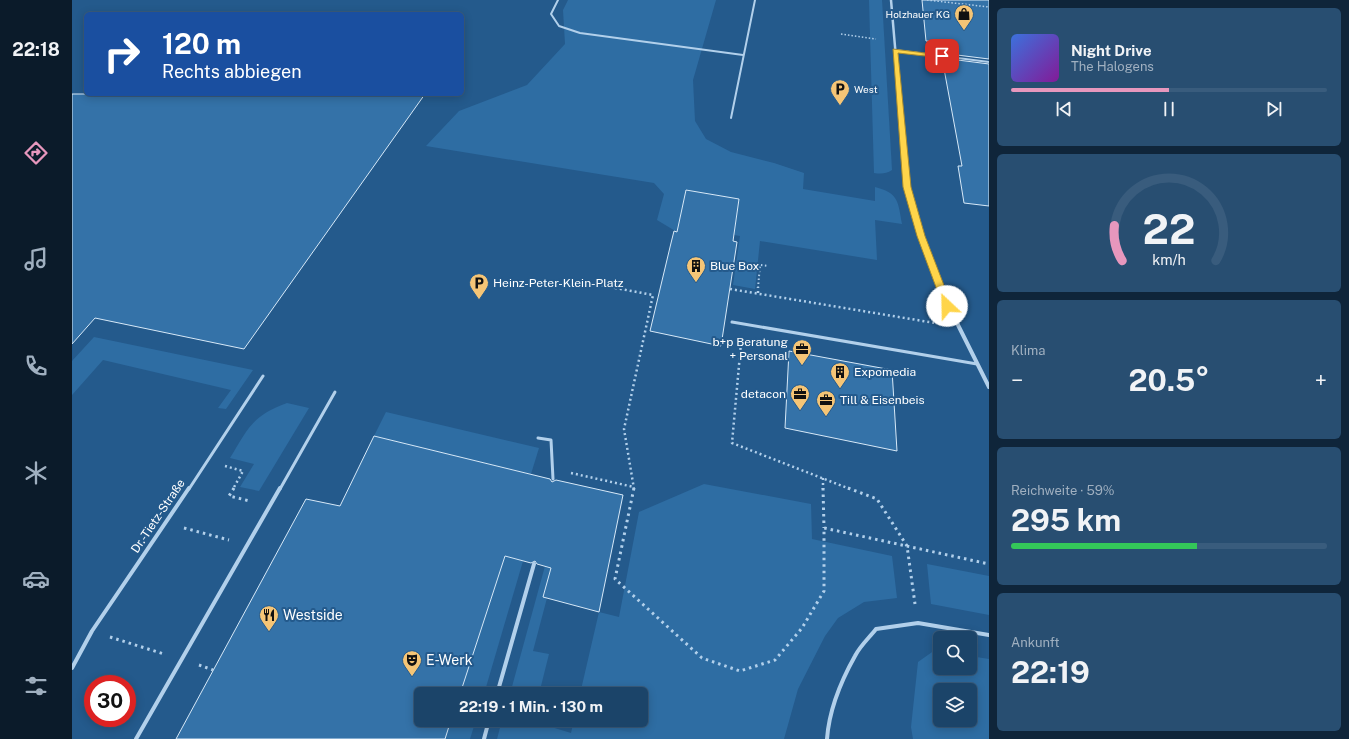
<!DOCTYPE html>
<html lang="de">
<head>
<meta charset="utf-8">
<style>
  body { margin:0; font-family:"Public Sans",sans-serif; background:#284e71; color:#f1f3f6; height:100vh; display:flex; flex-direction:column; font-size:15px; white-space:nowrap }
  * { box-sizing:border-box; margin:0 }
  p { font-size:13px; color:#a0b0c0 }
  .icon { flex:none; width:22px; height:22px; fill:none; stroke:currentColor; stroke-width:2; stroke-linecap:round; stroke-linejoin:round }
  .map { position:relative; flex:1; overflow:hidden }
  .details { display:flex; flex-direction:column; gap:8px; padding:8px; background:#0f253a; width:360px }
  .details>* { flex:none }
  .banner { position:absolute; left:12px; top:12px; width:380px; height:84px; border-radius:6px; box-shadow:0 2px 10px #0003,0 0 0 1px #395c7d; background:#1a4fa0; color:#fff; overflow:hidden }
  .tools { position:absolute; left:861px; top:631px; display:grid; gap:8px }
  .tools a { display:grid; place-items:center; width:44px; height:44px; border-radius:6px; background:#1b4469; box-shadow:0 2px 10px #0003,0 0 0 1px #395c7d; font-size:20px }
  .speed { position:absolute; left:12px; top:675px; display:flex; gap:8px; font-size:20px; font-weight:700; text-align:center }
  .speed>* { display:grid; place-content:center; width:52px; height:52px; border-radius:50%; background:#1b4469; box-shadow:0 2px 10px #0003,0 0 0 1px #395c7d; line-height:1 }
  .speed .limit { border:6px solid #d22; background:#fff; color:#111 }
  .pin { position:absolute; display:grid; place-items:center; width:34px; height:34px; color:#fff; margin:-17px; border-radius:8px; box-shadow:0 2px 6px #0006 }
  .me { position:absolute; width:44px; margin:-22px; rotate:336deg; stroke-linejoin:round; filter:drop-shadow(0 0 3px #0008) }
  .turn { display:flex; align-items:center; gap:14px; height:84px; padding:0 12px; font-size:18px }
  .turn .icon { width:52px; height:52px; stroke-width:2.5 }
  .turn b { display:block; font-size:28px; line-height:34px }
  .big { font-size:30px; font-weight:700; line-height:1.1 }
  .details .tile { flex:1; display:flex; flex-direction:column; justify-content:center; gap:6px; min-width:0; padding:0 14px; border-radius:6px; background:#284e71 }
  .details .dial { align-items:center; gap:0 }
  .dial svg { height:104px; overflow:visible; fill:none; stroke:#395c7d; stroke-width:7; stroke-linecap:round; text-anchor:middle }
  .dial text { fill:#f1f3f6; stroke:none }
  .song { display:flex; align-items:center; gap:12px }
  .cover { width:48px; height:48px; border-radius:6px; background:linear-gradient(135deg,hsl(220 70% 55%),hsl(290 70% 35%)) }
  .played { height:4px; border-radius:2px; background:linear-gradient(90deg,#e797bd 50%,#395c7d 50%) }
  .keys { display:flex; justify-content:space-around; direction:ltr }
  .heat { display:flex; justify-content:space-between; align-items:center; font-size:22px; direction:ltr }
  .charge { height:6px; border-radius:3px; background:linear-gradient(90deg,#34c759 59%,#395c7d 0) }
  .trip { position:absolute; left:342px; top:687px; width:234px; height:40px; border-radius:6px; background:#1b4469; box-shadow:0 2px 10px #0003,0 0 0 1px #395c7d; font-weight:700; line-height:40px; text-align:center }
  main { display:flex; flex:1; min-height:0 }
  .dock { display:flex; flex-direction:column; width:72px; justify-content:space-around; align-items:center; background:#0b1b2a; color:#a0b0c0 }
  .dock .icon { width:28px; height:28px }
  .dock .selected { color:#e797bd }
  .dock b { font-size:18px; color:#f1f3f6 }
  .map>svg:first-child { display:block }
  .green { fill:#2e6da3; fill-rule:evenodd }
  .building { fill:#3472a8; stroke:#d7e9f8 }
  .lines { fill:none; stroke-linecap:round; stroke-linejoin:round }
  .path-far3 { stroke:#b2d0eb; stroke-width:1.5; stroke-dasharray:1.5 2; stroke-linecap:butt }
  .path-far2 { stroke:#b2d0eb; stroke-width:2; stroke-dasharray:1.5 2.5; stroke-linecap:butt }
  .path-far1 { stroke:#b2d0eb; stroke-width:2.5; stroke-dasharray:2 3; stroke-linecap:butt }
  .path { stroke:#b2d0eb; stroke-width:3; stroke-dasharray:2.5 4; stroke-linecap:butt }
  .lane-far2 { stroke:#b2d0eb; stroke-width:2 }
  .lane-far1 { stroke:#b2d0eb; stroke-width:3 }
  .lane { stroke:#b2d0eb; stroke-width:4 }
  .street-far2 { stroke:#b2d0eb; stroke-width:2.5 }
  .street-far1 { stroke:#b2d0eb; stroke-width:3 }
  .street { stroke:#b2d0eb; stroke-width:4 }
  .route { fill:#ffd54a; stroke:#a68a30 }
  .labels { text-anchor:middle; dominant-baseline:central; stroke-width:4; stroke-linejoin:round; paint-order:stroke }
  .far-poi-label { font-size:10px; fill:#fff; stroke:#245a8c; text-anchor:end }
  .poi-label { font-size:12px; fill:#fff; stroke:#245a8c; text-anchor:start }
  .street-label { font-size:12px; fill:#fff; stroke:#245a8c }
  .near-poi-label { font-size:14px; fill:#fff; stroke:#245a8c; text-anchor:start }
</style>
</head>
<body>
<main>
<nav class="dock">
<b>22:18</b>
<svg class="icon selected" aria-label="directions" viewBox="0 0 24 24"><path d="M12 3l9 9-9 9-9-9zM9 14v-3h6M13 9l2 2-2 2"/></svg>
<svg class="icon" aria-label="music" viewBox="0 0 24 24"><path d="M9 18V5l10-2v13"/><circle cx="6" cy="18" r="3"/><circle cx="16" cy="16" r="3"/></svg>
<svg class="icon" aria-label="phone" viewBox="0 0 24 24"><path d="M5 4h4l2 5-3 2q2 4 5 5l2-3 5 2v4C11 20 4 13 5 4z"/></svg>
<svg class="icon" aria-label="climate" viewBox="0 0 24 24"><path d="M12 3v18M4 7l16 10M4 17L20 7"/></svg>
<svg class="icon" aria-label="car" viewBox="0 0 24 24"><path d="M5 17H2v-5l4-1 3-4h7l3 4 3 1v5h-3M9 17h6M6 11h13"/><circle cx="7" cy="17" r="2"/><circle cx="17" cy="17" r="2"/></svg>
<svg class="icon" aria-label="filters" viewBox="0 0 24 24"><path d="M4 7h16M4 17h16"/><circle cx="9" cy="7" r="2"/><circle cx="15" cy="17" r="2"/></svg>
</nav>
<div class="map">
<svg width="917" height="739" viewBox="0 0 917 739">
  <rect width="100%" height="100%" fill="#245a8c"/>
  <g class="green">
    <path d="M496,0H644L621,80L623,121L634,139L659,152L702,163L732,173L731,189L803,201V187C827,193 826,202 830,224L803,220L805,260L688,241L683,289L661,285L668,236L662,235L667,199L614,190L605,232L585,220L592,194L582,183L354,146L387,111L455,85L493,44L491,10Z"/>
    <path d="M797,0H810L820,170C814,174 809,174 802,173Z"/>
    <path d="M22,337L181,370L154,409L146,408L159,390L31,360L0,395V361Z"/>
    <path d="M215,403L237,408L187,491L168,487L182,464L158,458C177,427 180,416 215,403Z"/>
    <path d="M314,412L467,448L459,474L302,436Z"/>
    <path d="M632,484L739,504L740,539L820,556L825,598L792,602L766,618L753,636L726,689L712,739H425L430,720H467L466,723L499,733L502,720H569V694H508L527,612L547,617L567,512Z"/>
    <path d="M433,556L451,561L412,694H388Z"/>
    <path d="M855,564L917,576V615L859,604Z"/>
    <path d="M473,566L479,568L471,597L475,598L461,651L477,654L467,694H438Z"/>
    <path d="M863,650L868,651V668H898V656L917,659V739H841L839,727L846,662ZM868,690H898V720H868Z"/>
    <path d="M379,720H404L398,739H373Z"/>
  </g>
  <g class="building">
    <path d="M850,0H917V59L869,53L867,42L854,41Z"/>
    <path d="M870,58L917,64V206L892,203L886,166H890Z"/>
    <path d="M0,94H353L172,349L23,318L0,344Z"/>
    <path d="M614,190L667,199L661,241L665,242L649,346L578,331L599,243L602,231L605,232Z"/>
    <path d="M717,351L820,370L825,451L713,428Z"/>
    <path d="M302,436L478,479L480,482L484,480L551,495L527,612L471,597L479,568L465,564L463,561L459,563L433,556L388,694H349V720H379L373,739H104L234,499L268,506Z"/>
  </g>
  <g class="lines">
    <g class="path-far3">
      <path d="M855,0L917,7"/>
      <path d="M769,34L804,39"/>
    </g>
    <g class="path-far2">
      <path d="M514,283L544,288"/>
      <path d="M686,288L688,265L696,266"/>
    </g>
    <g class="path-far1">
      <path d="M538,287L581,295L552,429L562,489"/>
      <path d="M658,289L863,323"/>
      <path d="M686,293V287"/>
      <path d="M669,343L660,443L778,489"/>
      <path d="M153,466L171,471L161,489"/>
      <path d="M499,473L562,487"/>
      <path d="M751,478V489"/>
    </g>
    <g class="path">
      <path d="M162,488L157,496L178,501"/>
      <path d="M562,488L543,579L630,658L668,671L703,660L730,628L752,591V528L917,564"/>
      <path d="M751,488L752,528"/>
      <path d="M776,488L805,499L835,546L843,604"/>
      <path d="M112,528L157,540"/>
      <path d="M38,637L92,654"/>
      <path d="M127,665L141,670"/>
    </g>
    <g class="lane-far2">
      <path d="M486,0L479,14L487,26L508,33L671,55"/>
      <path d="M823,50L917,62"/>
      <path d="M659,118L683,0"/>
    </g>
    <g class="lane-far1">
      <path d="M660,322L905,364"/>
      <path d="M466,438L479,440L481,479"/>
      <path d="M117,489L191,376"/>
      <path d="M208,489L263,392"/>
    </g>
    <g class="lane">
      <path d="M0,668L20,631L117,488"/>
      <path d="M425,694L462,564"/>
      <path d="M64,739L208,488"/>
      <path d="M412,739L417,720"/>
      <path d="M755,739C757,711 769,681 783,656C788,646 797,638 804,629L846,623L917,635"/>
    </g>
    <path class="street-far2" d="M819,0L830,128"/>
    <path class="street-far1" d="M830,127L835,187L849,236L867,288"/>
    <path class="street" d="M867,287L917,387"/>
  </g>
  <path class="route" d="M821,49L870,55L873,56L870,58L826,53L839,187L853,236L880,306L875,309L871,306L845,236L831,187Z"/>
  <defs>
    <symbol id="shop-pin" viewBox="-11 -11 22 30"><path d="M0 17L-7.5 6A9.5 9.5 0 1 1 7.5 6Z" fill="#f5c576" stroke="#245a8c"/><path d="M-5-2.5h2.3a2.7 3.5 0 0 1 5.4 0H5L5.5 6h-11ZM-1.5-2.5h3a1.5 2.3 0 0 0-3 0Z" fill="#111"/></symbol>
    <symbol id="parking-pin" viewBox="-11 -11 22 30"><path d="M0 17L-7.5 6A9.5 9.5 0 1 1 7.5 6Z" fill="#f5c576" stroke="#245a8c"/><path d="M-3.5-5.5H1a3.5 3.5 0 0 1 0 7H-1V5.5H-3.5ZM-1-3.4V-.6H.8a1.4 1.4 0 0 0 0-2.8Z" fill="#111"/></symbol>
    <symbol id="building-pin" viewBox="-11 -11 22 30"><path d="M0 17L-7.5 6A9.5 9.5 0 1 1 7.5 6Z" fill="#f5c576" stroke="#245a8c"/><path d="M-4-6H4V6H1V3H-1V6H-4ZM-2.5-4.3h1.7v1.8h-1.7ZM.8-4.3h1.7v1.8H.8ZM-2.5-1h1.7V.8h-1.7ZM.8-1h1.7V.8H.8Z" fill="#111"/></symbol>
    <symbol id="office-pin" viewBox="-11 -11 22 30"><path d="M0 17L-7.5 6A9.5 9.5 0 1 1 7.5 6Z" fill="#f5c576" stroke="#245a8c"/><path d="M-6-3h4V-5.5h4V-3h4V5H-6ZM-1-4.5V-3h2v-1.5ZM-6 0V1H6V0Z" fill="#111"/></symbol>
    <symbol id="restaurant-pin" viewBox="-11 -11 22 30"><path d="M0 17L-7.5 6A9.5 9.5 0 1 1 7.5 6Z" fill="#f5c576" stroke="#245a8c"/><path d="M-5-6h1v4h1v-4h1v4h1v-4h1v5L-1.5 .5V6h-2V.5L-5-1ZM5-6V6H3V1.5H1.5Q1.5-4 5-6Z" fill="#111"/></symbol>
    <symbol id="theatre-pin" viewBox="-11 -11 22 30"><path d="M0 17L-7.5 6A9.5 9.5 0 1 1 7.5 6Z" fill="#f5c576" stroke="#245a8c"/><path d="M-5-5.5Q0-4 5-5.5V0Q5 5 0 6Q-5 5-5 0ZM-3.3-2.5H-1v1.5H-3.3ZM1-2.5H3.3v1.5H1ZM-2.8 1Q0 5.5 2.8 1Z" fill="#111"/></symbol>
  </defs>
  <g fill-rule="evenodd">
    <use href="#shop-pin" x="881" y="3" width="22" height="30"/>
    <use href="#parking-pin" x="757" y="78" width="22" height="30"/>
    <use href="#building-pin" x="613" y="255" width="22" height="30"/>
    <use href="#parking-pin" x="396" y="272" width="22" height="30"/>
    <use href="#office-pin" x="719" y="338" width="22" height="30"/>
    <use href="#building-pin" x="757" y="361" width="22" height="30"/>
    <use href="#office-pin" x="717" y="383" width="22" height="30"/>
    <use href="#office-pin" x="743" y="389" width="22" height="30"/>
    <use href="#restaurant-pin" x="186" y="604" width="22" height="30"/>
    <use href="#theatre-pin" x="329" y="649" width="22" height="30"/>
  </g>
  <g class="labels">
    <g class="far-poi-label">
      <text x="878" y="14">Holzhauer KG</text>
      <text x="782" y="89" text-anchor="start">West</text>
    </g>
    <g class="poi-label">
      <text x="638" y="266">Blue Box</text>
      <text x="421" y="283">Heinz-Peter-Klein-Platz</text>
      <text x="716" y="342" text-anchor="end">b+p Beratung<tspan x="716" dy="14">+ Personal</tspan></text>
      <text x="782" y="372">Expomedia</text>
      <text x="714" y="394" text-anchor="end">detacon</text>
      <text x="768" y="400">Till &amp; Eisenbeis</text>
    </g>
    <g class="street-label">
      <text transform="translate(86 516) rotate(-56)">Dr.-Tietz-Straße</text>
    </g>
    <g class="near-poi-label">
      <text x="211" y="615">Westside</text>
      <text x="354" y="660">E-Werk</text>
    </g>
  </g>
</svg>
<div class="tools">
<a><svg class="icon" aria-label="search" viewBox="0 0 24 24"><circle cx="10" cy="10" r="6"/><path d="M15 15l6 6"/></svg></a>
<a><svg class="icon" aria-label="layers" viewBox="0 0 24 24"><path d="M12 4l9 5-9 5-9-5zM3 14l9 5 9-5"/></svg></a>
</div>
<div class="speed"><div class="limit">30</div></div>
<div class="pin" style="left:870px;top:56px;background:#d93025"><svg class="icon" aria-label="arrive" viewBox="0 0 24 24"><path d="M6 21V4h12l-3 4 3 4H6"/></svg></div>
<svg class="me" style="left:875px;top:306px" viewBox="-20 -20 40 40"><circle r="19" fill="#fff"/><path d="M0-13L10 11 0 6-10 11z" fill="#ffd54a"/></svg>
<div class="trip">22:19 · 1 Min. · 130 m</div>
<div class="banner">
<div class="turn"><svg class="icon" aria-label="right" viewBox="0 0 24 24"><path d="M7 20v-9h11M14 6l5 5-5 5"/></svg><div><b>120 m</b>Rechts abbiegen</div></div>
</div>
</div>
<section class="details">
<div class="tile">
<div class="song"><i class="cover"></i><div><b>Night Drive</b><p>The Halogens</p></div></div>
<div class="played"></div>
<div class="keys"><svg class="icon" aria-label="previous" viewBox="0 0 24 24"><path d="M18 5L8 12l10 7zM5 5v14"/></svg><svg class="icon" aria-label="pause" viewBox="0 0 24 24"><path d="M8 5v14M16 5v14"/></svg><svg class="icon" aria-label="next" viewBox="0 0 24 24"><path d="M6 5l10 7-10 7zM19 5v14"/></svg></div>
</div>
<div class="tile dial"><svg viewBox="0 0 100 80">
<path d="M14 69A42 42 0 1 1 86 69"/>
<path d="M14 69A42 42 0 0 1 8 42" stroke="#e797bd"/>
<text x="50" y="56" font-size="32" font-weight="700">22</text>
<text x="50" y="72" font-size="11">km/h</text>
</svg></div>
<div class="tile"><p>Klima</p>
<div class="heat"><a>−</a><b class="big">20.5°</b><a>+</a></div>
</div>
<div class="tile"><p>Reichweite · 59%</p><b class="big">295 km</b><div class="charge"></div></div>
<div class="tile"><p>Ankunft</p><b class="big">22:19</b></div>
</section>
</main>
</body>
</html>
